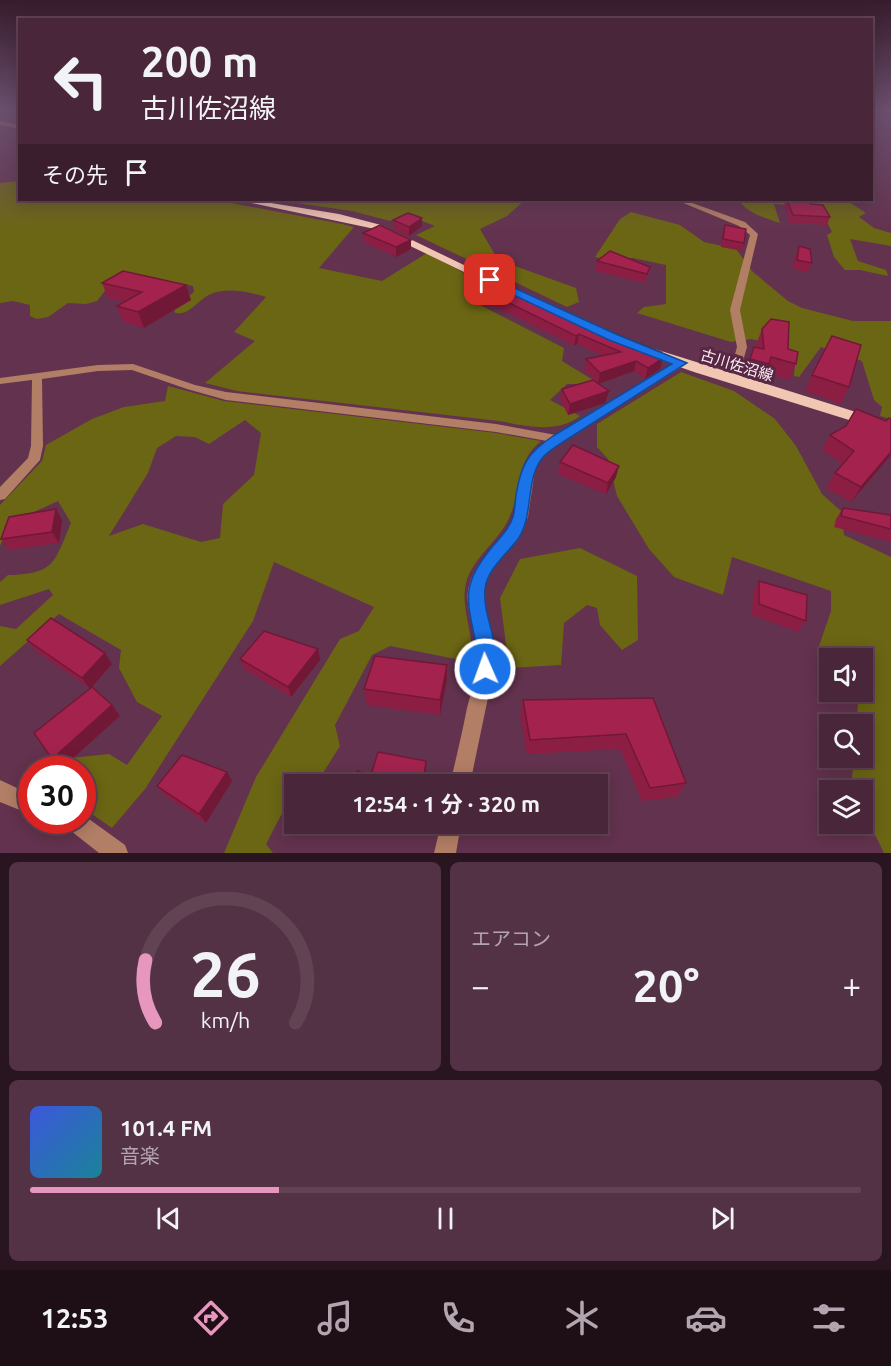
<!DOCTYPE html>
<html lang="ja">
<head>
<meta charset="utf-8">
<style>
  body { margin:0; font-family:Ubuntu,"Noto Sans JP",sans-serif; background:#543245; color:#f1f3f6; height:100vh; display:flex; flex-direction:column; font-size:22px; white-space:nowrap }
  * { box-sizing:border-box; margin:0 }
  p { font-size:20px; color:#b2a5af }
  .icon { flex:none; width:33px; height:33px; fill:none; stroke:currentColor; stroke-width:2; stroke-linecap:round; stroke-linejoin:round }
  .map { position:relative; height:853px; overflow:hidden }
  .side { display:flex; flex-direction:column; gap:9px; padding:9px; background:#291520; flex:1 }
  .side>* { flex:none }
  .banner { position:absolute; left:18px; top:18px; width:855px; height:183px; border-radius:0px; box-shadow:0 3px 15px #0003,0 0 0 2px #614354; background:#4a263a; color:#f1f3f6; overflow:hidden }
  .buttons { position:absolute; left:819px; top:648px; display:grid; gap:12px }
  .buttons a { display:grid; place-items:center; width:54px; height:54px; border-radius:0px; background:#4a263a; box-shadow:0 3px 15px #0003,0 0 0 2px #614354; font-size:30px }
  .speed { position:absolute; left:18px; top:756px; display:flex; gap:12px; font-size:30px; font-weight:700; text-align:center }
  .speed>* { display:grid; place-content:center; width:78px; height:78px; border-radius:50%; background:#4a263a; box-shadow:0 3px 15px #0003,0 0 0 2px #614354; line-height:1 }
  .speed .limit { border:9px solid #d22; background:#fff; color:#111 }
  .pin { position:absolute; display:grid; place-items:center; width:51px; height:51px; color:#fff; margin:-26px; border-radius:12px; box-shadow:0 3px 9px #0006 }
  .me { position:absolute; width:66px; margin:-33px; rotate:358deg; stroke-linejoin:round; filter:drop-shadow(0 0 4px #0008) }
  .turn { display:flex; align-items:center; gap:21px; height:126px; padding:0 24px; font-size:27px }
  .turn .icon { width:78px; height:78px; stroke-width:2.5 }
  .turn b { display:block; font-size:42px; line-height:51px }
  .then { display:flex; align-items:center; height:57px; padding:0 24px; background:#0003; gap:12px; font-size:22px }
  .big { font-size:45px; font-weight:700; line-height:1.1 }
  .side .card { flex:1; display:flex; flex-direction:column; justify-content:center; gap:9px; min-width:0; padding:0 21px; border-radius:9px; background:#543245 }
  .side .dial { align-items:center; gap:0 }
  .dial svg { height:156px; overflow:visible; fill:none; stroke:#614354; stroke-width:7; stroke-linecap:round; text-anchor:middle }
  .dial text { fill:#f1f3f6; stroke:none }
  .song { display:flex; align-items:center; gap:18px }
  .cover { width:72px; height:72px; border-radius:9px; background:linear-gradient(135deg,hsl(230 70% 55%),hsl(190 70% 35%)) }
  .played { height:6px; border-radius:3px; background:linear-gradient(90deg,#e797bd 30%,#614354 30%) }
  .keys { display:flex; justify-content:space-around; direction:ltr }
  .heat { display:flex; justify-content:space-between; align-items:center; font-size:33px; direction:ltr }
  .side .tiles { flex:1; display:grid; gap:9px; grid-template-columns:1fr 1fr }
  .card:last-child { grid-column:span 2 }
  .trip { position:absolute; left:284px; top:774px; width:324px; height:60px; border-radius:0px; background:#4a263a; box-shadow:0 3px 15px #0003,0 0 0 2px #614354; font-weight:700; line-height:60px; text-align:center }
  .dock { display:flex; height:96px; justify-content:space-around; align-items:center; background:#1e0f17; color:#b2a5af }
  .dock .icon { width:42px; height:42px }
  .dock .selected { color:#e797bd }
  .dock b { font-size:27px; color:#f1f3f6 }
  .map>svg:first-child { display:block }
  .green { fill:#6b6614; fill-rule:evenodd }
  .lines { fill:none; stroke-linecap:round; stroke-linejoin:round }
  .minor { fill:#b27e65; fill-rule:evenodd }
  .primary { fill:#f1c6b3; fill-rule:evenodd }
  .wall { fill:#8c1e43 }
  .shaded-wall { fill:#721837 }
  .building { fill:#a3234e; stroke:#721837; stroke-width:1.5 }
  .route { fill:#1a73e8; stroke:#114b97; stroke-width:1.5 }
  .labels { text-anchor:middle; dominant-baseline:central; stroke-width:6; stroke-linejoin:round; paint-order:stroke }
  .far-street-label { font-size:15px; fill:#fceff5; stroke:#582743 }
</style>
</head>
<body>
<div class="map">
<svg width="891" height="853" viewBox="0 0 891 853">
  <rect width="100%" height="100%" fill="#63324e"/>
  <g class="green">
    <path d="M19,181L20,200H215L342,224L354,227L319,268L382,281L427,253L494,289L480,305L564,348L562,361L593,380L592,384H567L550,400L580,416C557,434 526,426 499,421L237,391L205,383L255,341L234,332L266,297C249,292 228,287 211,294C198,299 190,316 175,313L174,308L194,292L193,286L138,274L111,283L97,301L86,304L68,303L48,317L37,319L30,316V305L13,301L0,303V183Z"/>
    <path d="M275,200H525L507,216L480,229L498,260L576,288L579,302L567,307L416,235L435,226L404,214L390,221L352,211Z"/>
    <path d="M738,200H846L866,213L859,217L874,228L891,233V246L850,239L858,261L886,270L888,276L860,270H845L834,257L827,235L832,232L819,207L774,204L780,223C764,218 748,213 738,200Z"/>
    <path d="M631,212L680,225L704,242L736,249L753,272L788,301L802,308L853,321H891V419L880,416L882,407L874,400L862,361L821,347L799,377L794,376L795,364L778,345L751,339L731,342L637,313L644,307L666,304V265L633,258L613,261L595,257L620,219Z"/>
    <path d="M681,372L734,391L775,419L796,446L822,494L841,511L844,535L891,557V853H884L863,810L862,790H853L851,786L854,758H862V724H856L858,704L848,692H862V658H830L829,668L817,652L831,611V591L732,557L723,595L674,577L649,549L617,496L608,459L597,447V424Z"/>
    <path d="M168,386L224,401L496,433L541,441C514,464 522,488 510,516C499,543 468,560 465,589C462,613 475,637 471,662L390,646L372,655L335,725L340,746L316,784H294V797L289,800L266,844L273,853H224L256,777L340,639L359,631L374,607L274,562L253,621L145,789L112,828L83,808L82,770L53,769L61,759L109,754L127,765L162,716L137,702L119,668L121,650L59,614L0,666V626L16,629L53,595L49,589L0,605V582L8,575C55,574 54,563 71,523L58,501L10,523L0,546V505L42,461L46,445L92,419L124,407L165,401ZM245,420L261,433L254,475L223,504L220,538L201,542L143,524L109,536L148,473L157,448L176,436L195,437L209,444Z"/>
    <path d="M580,548L637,576L638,640L622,650L600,625L597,608L587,605L564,623L561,665L509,668L500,598L520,559Z"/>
  </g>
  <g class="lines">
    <g class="minor">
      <path d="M0,121L20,125V129L0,125Z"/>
      <path d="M676,200H684L745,222L758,234L740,310L747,347L737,382H729L728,380L737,347L730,310L750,235L739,226Z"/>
      <path d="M681,360L685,361L686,363L685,365L562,442L544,455L538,463L534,476L528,517L518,537L490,571L484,587L485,611L494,647V669L470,784H450C456,759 462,733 467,708C472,689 478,669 477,649C477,628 463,607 469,586C475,561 498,548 509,526C527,493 509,468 547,441L496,432L226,400L187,389L132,370L98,371L42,379L43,446L40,460L5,499L0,500V487L28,458L31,446L32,380L0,384V378L98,365L133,364L195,385L226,392L496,424L556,435Z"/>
      <path d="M0,780L32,795V815L0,802Z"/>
      <path d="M82,814L125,845L128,853H99L66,827L63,820H82Z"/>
      <path d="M441,824H461L456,853H434Z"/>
    </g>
    <g class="primary">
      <path d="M237,200H253L339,214L381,225L528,296L522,299L518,298L375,229Z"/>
      <path d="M642,345L891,423V433L694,372L637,352L636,349Z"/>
    </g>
  </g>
  <g class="wall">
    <path d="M786,200H808L811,204L830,217L827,225L790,223L784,206Z"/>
    <path d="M393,220L422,226L409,236L394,229Z"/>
    <path d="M725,225L744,243L742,251L721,247L723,233Z"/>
    <path d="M363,233L411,240V249L396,257L364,242Z"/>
    <path d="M799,246L812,263L808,272L793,269L795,256Z"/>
    <path d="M597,261L650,267L645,283L595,271Z"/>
    <path d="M102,283L191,300L144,328L123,322L117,306L125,302L108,298Z"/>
    <path d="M493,292L661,352L659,356L660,369L645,379L634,371L598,384L606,402L568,415L560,399L562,389L598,383L584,370L586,359L603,356L577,344L574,346L496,307L497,304L492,302Z"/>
    <path d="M762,329L788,349L796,364L789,380L766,373L763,380L743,375L754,347L757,348L756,345Z"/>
    <path d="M812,375L849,387L841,404L805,391Z"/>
    <path d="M891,419V457L890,456L851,502L826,488L835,473L843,464L822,450L830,435L846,426L886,421Z"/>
    <path d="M560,462L616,477L606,494L558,474Z"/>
    <path d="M843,508L891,515V542L834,527L836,519Z"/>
    <path d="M62,520L59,543L9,550L1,539Z"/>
    <path d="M759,581L806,621L798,632L752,615L753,592Z"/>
    <path d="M27,640L112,664L92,687L112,705L120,716L62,768L52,759L90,688L36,651Z"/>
    <path d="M318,649L320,660L291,697L244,669L240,659Z"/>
    <path d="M447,665V680L440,715L367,705L364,689Z"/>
    <path d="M653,698L686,783L677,797L642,801L620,749L527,754L520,715L523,700Z"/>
    <path d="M227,772L232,781L206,823L164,795L157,786Z"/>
  </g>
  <g class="shaded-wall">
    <path d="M422,218V226L409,236V227Z"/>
    <path d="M411,240V249L396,257V247Z"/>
    <path d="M186,285L191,300L144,328L138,312Z"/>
    <path d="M579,334L577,344L574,346L576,336Z"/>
    <path d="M661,352L658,362L663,358L660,369L645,379L648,368L656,354Z"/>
    <path d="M636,361L634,371L598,384L600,373Z"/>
    <path d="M609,391L605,403L568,415L570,404Z"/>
    <path d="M891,452L890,456L851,502L861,487Z"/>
    <path d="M619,466L616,477L606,494L608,483Z"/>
    <path d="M56,509L62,520L59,543L52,532Z"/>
    <path d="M318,649L320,660L291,697L288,687Z"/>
    <path d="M105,653L112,664L90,689L82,678Z"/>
    <path d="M447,665V680L440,715V700Z"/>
    <path d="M112,705L120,716L62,768L52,759Z"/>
    <path d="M426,761V771L424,784H423Z"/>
    <path d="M227,772L232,781L206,823L199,814Z"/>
  </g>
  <g class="building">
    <path d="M787,200H808L811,204L823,205L830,217L793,215Z"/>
    <path d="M408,213L422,218L409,227L393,220Z"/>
    <path d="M380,225L411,240L396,247L363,233Z"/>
    <path d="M725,225L746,229L744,243L723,239Z"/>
    <path d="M799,246L810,249L812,263L797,260Z"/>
    <path d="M610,251L650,267L647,274L597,261Z"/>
    <path d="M123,271L186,285L138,312L117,306L142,292L102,283Z"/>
    <path d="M506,285L608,334L611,332L661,352L656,354L663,358L648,368L636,361L600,373L586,359L621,352L579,334L576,336L497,297L499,295L493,292Z"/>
    <path d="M771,319L789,322L788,349L798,352L796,364L771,357L769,364L750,359L754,347L764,349L762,329Z"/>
    <path d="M832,336L861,345L849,387L812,375Z"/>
    <path d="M593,380L609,391L570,404L562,389Z"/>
    <path d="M856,409L886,421L889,418L891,419V452L861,487L835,473L854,451L830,435L846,426Z"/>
    <path d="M573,445L619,466L608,483L560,462Z"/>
    <path d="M843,508L891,515V529L841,516Z"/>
    <path d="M56,509L52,532L1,539L9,517Z"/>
    <path d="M759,581L807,595L806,621L759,604Z"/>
    <path d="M51,618L105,653L82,678L27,640Z"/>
    <path d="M264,631L318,649L288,687L240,659Z"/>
    <path d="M375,656L447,665L440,700L364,689Z"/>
    <path d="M92,687L112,705L52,759L34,733Z"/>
    <path d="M653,698L686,783L650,788L626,734L530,740L523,700Z"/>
    <path d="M378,752L426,761L423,784H353L357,771L371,775Z"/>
    <path d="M182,755L227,772L199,814L157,786Z"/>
  </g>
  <linearGradient id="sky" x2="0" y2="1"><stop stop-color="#361c2b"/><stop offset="0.48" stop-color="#6b4f6e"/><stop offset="1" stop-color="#6b4f6e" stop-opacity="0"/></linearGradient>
  <rect width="891" height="231" fill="url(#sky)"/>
  <path class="route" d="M490,277L618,335L687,363L563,442C557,446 549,451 544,456C524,478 535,514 518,539C507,554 487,569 485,589C482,618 504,647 492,675L485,678L478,675C474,665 478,655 476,644C467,599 460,586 492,547C500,538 509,529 513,517C515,510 515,502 516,495C521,464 528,453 553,436L672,364L609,340L486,282V278Z"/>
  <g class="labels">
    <g class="far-street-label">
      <text transform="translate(737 365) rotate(17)">古川佐沼線</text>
    </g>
  </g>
</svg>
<div class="buttons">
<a><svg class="icon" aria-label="sound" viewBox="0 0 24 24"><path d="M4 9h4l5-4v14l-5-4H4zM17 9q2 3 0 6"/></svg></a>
<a><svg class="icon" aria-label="search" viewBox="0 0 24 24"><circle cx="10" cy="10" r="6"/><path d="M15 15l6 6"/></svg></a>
<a><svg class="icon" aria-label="layers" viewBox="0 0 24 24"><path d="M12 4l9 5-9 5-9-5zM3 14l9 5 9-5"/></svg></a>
</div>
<div class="speed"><div class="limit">30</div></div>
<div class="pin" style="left:490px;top:280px;background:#d93025"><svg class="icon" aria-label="arrive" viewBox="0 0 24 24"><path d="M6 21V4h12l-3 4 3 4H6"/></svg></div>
<svg class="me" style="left:485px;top:669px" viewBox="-20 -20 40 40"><circle r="17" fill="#1a73e8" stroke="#fff" stroke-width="3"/><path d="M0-11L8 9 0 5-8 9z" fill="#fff"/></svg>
<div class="trip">12:54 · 1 分 · 320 m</div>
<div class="banner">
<div class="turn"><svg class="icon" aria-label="left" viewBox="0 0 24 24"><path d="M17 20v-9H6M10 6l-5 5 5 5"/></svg><div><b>200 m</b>古川佐沼線</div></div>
<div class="then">その先<svg class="icon" aria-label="arrive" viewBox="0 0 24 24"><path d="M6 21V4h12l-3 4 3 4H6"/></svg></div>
</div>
</div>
<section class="side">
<div class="tiles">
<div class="card dial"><svg viewBox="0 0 100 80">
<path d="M14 69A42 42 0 1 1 86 69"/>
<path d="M14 69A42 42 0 0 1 9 37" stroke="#e797bd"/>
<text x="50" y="56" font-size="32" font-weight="700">26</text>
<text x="50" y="72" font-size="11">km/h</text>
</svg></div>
<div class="card"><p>エアコン</p>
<div class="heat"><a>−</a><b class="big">20°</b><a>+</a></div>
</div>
<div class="card">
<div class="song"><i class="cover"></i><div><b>101.4 FM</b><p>音楽</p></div></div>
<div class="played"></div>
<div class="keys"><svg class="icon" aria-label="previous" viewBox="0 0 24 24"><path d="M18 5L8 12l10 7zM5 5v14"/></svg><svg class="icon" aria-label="pause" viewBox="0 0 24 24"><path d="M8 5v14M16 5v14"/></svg><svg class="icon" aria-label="next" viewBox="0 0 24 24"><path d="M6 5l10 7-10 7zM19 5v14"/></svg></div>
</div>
</div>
</section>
<nav class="dock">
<b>12:53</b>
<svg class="icon selected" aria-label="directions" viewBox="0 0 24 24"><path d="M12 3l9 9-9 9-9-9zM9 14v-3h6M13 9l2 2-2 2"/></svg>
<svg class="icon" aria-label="music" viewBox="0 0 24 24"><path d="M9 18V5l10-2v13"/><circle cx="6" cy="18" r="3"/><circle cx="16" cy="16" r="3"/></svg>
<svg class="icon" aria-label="phone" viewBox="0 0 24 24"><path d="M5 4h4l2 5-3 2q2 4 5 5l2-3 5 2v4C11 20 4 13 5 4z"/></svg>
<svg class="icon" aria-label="climate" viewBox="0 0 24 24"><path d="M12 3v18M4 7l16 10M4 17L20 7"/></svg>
<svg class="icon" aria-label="car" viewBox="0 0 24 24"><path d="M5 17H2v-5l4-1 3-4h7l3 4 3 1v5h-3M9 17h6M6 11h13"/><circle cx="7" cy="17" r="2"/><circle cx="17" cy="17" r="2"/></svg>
<svg class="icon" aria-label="filters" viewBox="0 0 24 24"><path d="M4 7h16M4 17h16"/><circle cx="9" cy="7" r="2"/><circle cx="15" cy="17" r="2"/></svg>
</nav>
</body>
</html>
